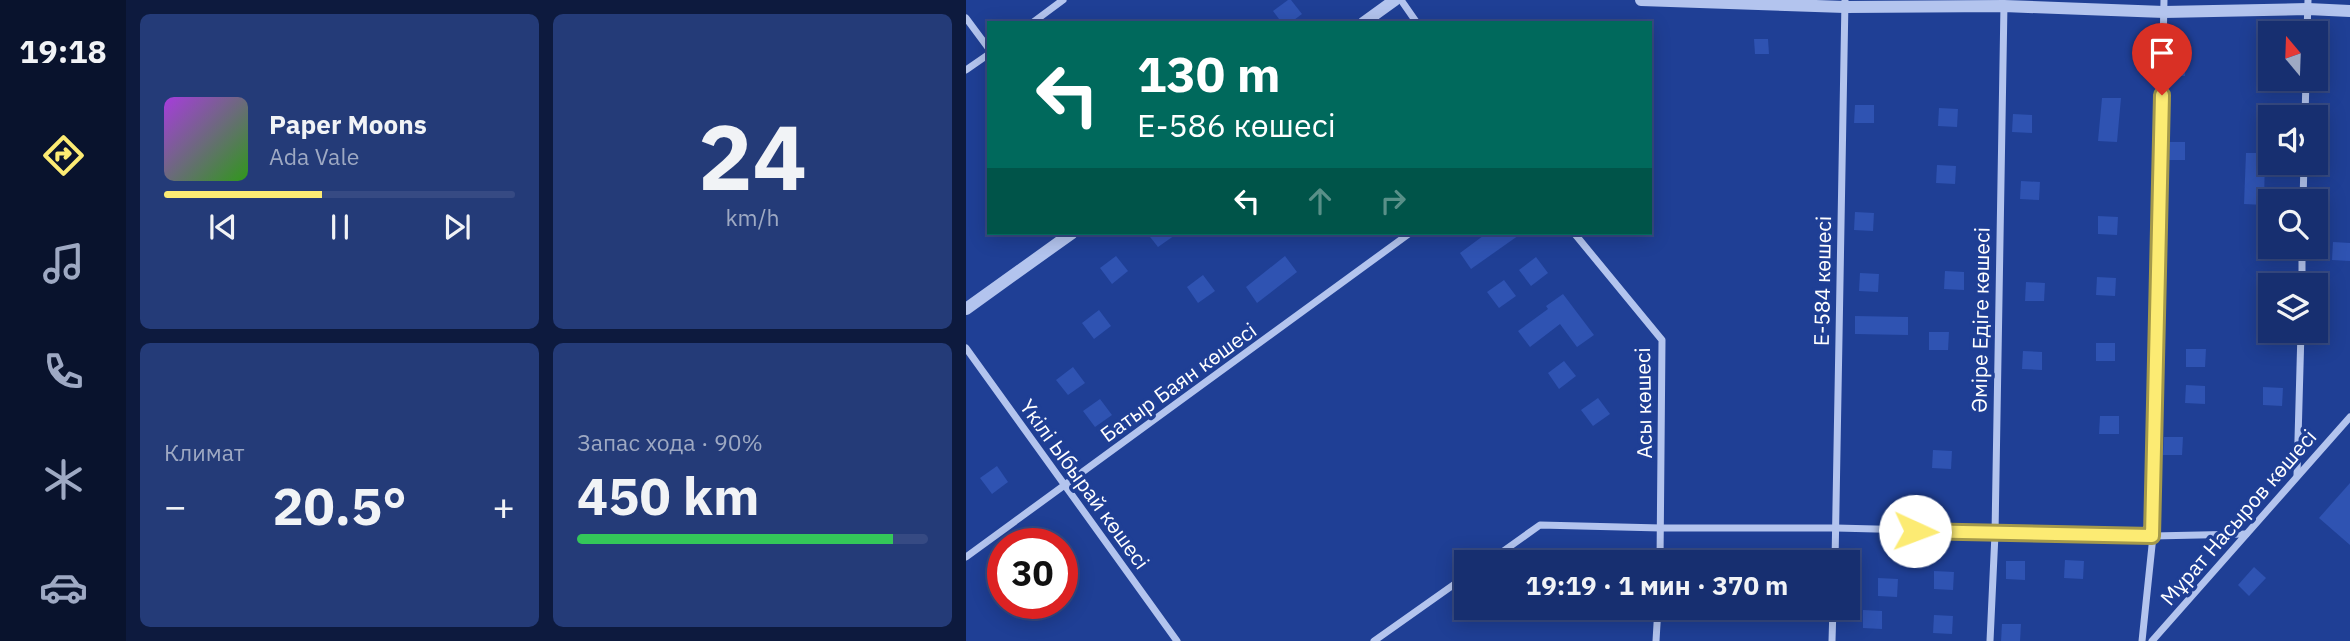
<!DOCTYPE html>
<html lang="ru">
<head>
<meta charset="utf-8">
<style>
  body { margin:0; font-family:"IBM Plex Sans",sans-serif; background:#243b78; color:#f1f3f6; height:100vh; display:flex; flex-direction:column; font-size:26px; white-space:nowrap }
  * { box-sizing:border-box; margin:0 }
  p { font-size:23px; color:#9ea9c3 }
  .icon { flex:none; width:38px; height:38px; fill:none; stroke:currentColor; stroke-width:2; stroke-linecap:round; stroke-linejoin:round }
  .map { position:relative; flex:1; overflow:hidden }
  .panel { display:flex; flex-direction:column; gap:14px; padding:14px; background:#0d1a3e; width:840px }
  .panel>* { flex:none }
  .banner { position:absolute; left:21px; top:21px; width:665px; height:214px; border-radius:0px; box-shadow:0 4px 18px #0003,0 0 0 2px #364a83; background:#00695c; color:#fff; overflow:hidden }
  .needle { width:46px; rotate:341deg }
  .buttons { position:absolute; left:1292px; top:21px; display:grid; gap:14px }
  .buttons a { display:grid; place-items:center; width:70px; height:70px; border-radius:0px; background:#172f70; box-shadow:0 4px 18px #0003,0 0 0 2px #364a83; font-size:35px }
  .speed { position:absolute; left:21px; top:528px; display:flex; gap:14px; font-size:35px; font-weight:700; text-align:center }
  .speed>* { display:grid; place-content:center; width:91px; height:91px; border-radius:50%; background:#172f70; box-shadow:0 4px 18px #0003,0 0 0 2px #364a83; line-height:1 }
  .speed .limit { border:10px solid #d22; background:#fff; color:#111 }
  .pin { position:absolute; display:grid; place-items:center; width:60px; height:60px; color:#fff; margin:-72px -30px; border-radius:50% 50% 50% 0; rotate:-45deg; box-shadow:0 0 7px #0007 }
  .pin .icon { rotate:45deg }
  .me { position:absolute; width:77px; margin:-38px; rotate:92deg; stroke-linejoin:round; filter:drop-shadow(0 0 5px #0008) }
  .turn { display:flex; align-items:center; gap:24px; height:147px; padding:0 35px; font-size:32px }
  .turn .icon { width:91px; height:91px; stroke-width:2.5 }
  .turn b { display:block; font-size:49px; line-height:60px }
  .lanes { display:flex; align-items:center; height:66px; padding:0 35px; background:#0003; justify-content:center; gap:35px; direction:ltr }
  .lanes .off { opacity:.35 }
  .big { font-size:52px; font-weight:700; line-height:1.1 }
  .panel .tile { flex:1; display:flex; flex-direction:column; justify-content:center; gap:10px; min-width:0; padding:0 24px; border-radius:10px; background:#243b78 }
  .panel .dial { align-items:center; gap:0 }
  .dial b { font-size:91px; line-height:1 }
  .song { display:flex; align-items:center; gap:21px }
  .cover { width:84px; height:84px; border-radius:10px; background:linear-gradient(135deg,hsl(280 70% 55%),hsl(110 70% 35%)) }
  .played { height:7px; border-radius:4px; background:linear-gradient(90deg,#fceb73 45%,#364a83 45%) }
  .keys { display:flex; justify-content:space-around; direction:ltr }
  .heat { display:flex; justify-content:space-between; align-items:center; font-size:38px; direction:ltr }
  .charge { height:10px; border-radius:5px; background:linear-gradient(90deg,#34c759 90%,#364a83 0) }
  .panel .tiles { flex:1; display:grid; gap:14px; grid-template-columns:repeat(2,1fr) }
  .trip { position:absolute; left:488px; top:550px; width:406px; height:70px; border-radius:0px; background:#172f70; box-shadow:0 4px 18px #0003,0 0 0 2px #364a83; font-weight:700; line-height:70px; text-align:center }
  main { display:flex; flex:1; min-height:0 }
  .dock { display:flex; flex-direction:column; width:126px; justify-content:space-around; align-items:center; background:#09132d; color:#9ea9c3 }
  .dock .icon { width:49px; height:49px }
  .dock .on { color:#fceb73 }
  .dock b { font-size:32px; color:#f1f3f6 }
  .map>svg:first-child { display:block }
  .building { fill:#2f53b2 }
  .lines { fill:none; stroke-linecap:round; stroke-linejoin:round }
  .minor { stroke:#b3c4ee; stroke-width:7 }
  .tertiary { stroke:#b3c4ee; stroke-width:12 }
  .route-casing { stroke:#a4994b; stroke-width:18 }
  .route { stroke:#fceb73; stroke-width:12 }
  .labels { text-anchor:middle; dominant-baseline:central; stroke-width:7; stroke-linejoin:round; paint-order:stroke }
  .street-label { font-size:21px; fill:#fff; stroke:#1f3f95 }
</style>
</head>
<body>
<main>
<nav class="dock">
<b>19:18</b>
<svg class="icon on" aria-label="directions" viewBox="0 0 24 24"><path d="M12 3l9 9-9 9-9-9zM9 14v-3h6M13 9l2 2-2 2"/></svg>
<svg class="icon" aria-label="music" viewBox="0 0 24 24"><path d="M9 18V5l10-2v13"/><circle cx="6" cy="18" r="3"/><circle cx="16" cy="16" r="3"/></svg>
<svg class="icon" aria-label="phone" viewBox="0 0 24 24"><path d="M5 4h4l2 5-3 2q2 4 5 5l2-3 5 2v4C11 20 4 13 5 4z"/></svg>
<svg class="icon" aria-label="climate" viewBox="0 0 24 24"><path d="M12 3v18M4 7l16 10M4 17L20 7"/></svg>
<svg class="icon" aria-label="car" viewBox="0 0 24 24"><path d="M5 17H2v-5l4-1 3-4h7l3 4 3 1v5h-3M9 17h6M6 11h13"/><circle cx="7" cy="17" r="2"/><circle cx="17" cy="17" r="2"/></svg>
</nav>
<section class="panel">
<div class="tiles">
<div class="tile">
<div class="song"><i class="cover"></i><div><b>Paper Moons</b><p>Ada Vale</p></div></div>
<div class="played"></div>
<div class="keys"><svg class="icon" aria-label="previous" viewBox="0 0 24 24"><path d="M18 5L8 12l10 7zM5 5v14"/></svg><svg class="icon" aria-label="pause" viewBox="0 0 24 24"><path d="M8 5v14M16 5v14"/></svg><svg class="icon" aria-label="next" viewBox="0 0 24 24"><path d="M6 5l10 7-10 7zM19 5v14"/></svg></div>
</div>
<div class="tile dial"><b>24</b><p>km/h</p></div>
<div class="tile"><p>Климат</p>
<div class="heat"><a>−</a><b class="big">20.5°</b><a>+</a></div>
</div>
<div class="tile"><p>Запас хода · 90%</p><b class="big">450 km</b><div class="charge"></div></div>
</div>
</section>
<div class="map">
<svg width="1384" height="641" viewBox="0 0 1384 641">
  <rect width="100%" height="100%" fill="#1f3f95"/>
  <g class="building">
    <path d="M322,0H325L336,14L324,23H316L307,11Z"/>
    <path d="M788,39H802L803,54H789Z"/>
    <path d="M1203,58H1220L1219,76H1203Z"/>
    <path d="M1136,98H1155L1151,142L1132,141Z"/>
    <path d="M889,105H908V123H888Z"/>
    <path d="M973,108L992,109L991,127L972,126Z"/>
    <path d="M1047,114L1066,115V133L1046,132Z"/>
    <rect x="1201" y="142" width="18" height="18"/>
    <path d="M1280,153H1299L1298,205L1278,204Z"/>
    <path d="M971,165L990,166L989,184L970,183Z"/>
    <path d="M1055,181L1074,182L1073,200L1054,199Z"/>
    <path d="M889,212L908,213L907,231L888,230Z"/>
    <path d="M1132,216L1152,217L1151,235L1132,234Z"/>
    <path d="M181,233H212L192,247Z"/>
    <path d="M521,233H556L505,269L494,253Z"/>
    <path d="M1367,242L1384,243V261L1366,260Z"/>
    <path d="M150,256L162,271L146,284L134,268Z"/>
    <path d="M319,256L331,272L291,303L280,287Z"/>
    <path d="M570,257L582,273L565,286L553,270Z"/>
    <path d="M979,271L998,272V290L978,289Z"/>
    <path d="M894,273L913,274L912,292L893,291Z"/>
    <path d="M237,275L249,291L232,303L221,287Z"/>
    <path d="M1131,277L1150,278L1149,296L1130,295Z"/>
    <path d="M538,280L550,296L533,308L521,292Z"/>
    <path d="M1060,282L1079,283L1078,301H1059Z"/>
    <path d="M597,294L628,335L611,347L594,324L564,347L552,331L582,309L580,306Z"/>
    <path d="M133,310L145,326L128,339L116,323Z"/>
    <path d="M889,316L942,317V335L889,334Z"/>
    <path d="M963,332H983L982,350H963Z"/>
    <rect x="1130" y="343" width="19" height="18"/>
    <path d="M1220,349H1240L1239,367H1220Z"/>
    <path d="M1057,351L1076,352V370L1056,369Z"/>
    <path d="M598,361L610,376L593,389L582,373Z"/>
    <path d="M107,367L119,383L102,395L90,380Z"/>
    <path d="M1220,385L1239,386V404L1219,403Z"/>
    <path d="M1297,387L1317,388L1316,406L1297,405Z"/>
    <path d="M632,398L644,414L627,426L615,410Z"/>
    <path d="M134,399L146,415L129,427L117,411Z"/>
    <path d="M1134,416H1153V434H1133Z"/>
    <path d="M1198,437H1217L1216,455H1197Z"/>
    <path d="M967,450L986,451L985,469L966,468Z"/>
    <path d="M31,466L42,482L26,494L14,478Z"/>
    <path d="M1384,483V545L1353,518Z"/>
    <path d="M1099,560L1118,561L1117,579L1098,578Z"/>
    <path d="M1040,561H1059V580L1040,579Z"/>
    <path d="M1288,567L1300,578L1283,596L1272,585Z"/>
    <path d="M968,571L988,572L987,590L968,589Z"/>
    <path d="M912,578L932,579L931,597L912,596Z"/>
    <path d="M897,610L916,611V629L897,628Z"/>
    <path d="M968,615L987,616L986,634L967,633Z"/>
    <path d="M1036,624H1055L1054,641H1035Z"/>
  </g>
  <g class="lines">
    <g class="minor">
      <path d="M435,0L451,23"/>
      <path d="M0,18L23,49"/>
      <path d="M66,23L97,0"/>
      <path d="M1341,33L1342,0"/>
      <path d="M0,70L23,54"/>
      <path d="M1339,117L1340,79"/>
      <path d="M1337,201L1338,163"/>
      <path d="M608,233L696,340L694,562"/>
      <path d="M1336,285V247"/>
      <path d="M0,348L211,641"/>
      <path d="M1331,475L1335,331"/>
      <path d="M0,557L444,233"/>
      <path d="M522,562L574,525L695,528H870L1187,536L1280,534"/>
      <path d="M869,562L879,0"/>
      <path d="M408,641L500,576"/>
      <path d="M690,641L692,607"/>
      <path d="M866,641L867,607"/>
      <path d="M1024,641L1029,534L1038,4"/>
      <path d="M1176,641L1187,536L1198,0"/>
      <path d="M1186,641L1384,417"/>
    </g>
    <g class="tertiary">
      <path d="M675,0L879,7L1038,6L1198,12L1342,9L1384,11"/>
      <path d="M397,23L429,0"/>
      <path d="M0,309L106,233"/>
    </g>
  </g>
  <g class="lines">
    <defs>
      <path id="route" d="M949,531L1186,536L1196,95"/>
    </defs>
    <use href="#route" class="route-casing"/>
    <use href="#route" class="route"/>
  </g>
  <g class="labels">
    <g class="street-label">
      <text transform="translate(856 281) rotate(-89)">Е-584 көшесі</text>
      <text transform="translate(1014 320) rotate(-89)">Әміре Едіге көшесі</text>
      <text transform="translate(212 382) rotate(-36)">Батыр Баян көшесі</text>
      <text transform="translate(677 403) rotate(-91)">Асы көшесі</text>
      <text transform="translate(119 484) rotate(54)">Үкілі Ыбырай көшесі</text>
      <text transform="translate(1272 517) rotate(-49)">Мұрат Насыров көшесі</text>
    </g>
  </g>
</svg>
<div class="buttons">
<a><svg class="needle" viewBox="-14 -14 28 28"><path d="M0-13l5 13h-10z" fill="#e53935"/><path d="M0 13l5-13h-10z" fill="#9ea9c3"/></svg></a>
<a><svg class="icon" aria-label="sound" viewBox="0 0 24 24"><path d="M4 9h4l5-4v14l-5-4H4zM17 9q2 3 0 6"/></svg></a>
<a><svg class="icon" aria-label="search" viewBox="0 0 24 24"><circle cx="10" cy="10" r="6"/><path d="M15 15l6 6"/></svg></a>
<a><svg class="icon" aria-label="layers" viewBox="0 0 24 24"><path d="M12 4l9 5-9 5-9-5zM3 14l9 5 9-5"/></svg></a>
</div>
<div class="speed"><div class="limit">30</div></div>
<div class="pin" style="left:1196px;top:95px;background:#d93025"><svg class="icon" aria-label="arrive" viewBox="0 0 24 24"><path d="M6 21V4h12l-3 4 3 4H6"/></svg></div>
<svg class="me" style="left:949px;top:531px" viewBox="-20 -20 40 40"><circle r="19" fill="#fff"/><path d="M0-13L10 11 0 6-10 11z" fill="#fceb73"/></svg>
<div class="trip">19:19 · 1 мин · 370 m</div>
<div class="banner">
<div class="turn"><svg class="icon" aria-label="left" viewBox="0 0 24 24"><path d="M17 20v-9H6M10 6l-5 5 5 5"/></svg><div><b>130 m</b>Е-586 көшесі</div></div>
<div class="lanes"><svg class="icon" aria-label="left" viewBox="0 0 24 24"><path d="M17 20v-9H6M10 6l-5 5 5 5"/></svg><svg class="icon off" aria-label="ahead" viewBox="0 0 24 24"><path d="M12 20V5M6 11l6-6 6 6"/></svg><svg class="icon off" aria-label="right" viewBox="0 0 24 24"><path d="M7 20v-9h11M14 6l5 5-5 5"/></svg></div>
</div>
</div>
</main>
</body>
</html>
